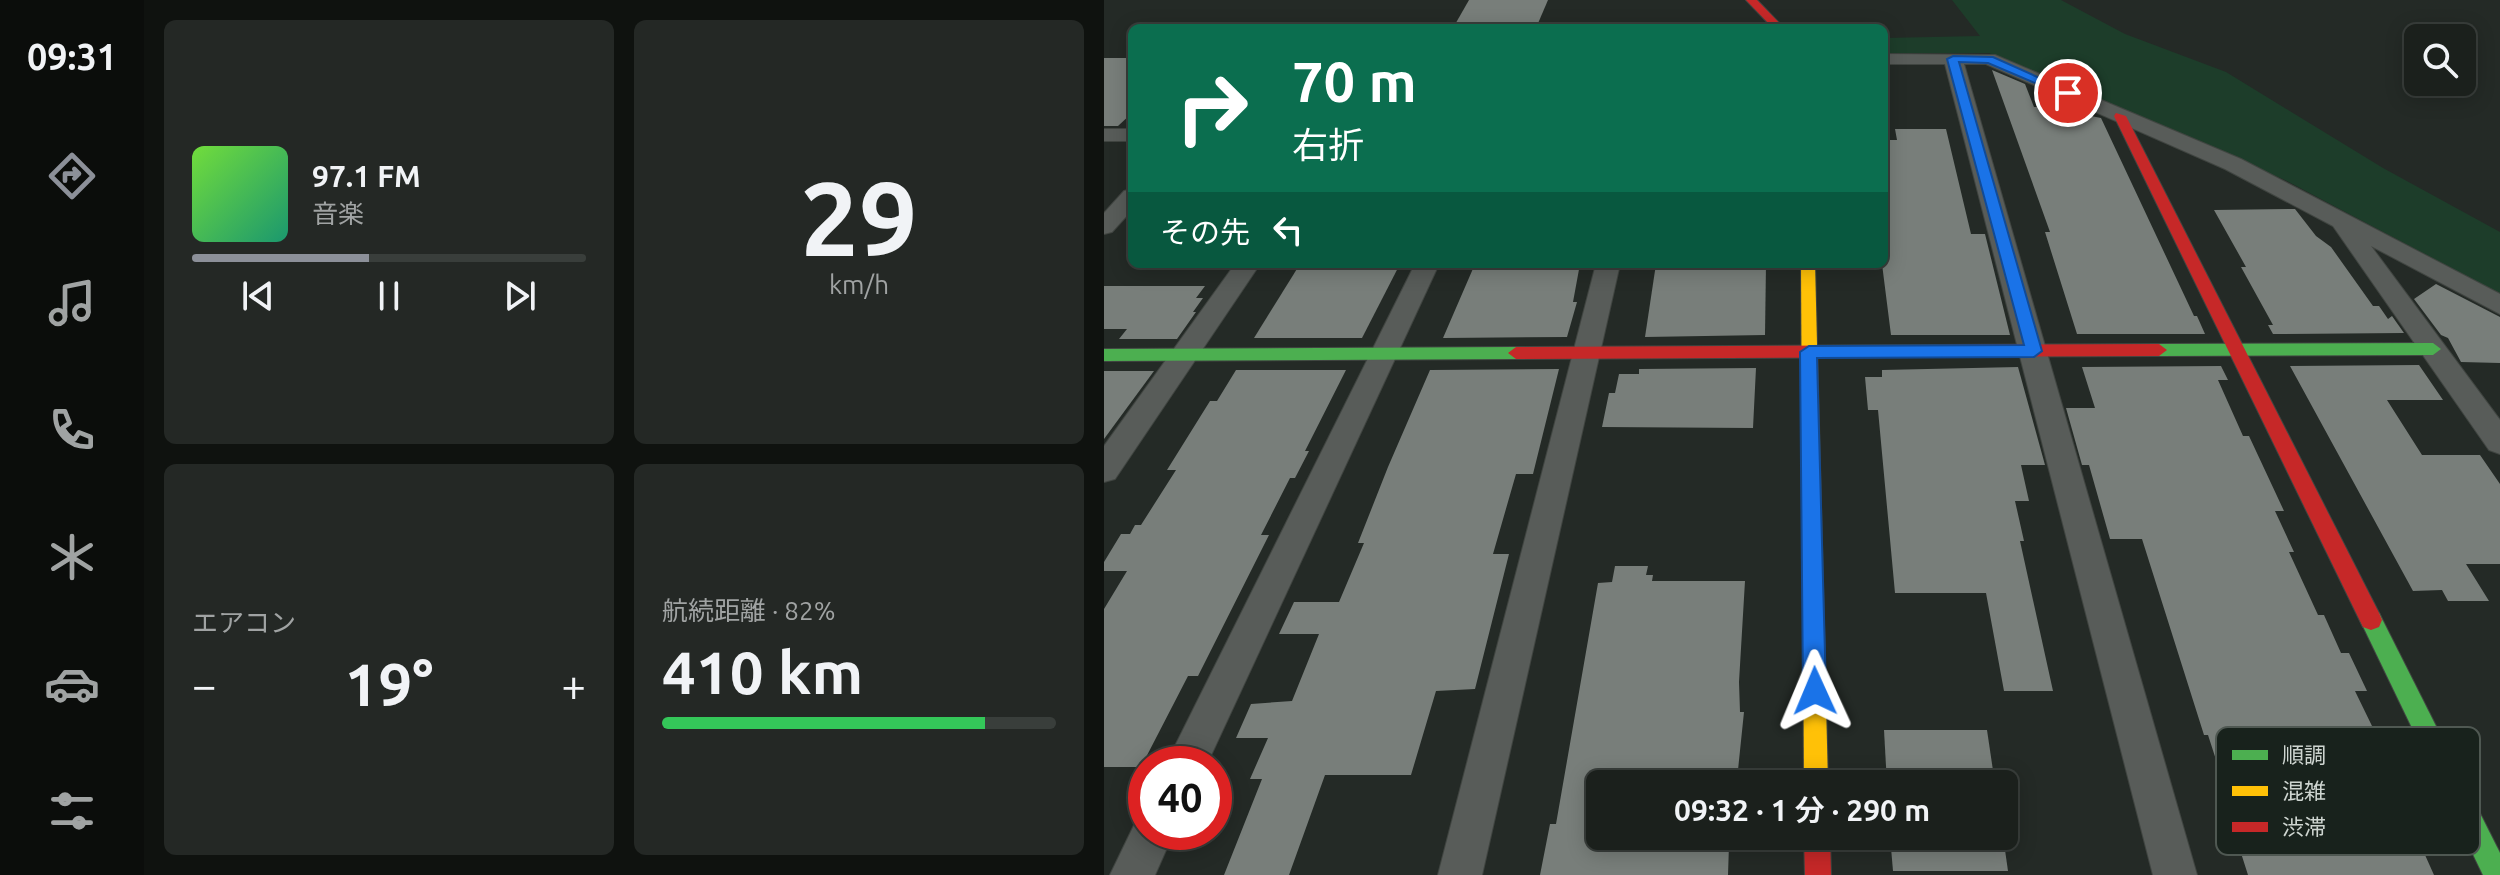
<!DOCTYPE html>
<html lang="ja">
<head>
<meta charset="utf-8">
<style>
  body { margin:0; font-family:Ubuntu,"Noto Sans JP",sans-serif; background:#242825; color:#f1f3f6; height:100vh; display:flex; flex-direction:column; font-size:30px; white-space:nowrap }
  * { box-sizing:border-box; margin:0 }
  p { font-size:26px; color:#a0a3a3 }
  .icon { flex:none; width:44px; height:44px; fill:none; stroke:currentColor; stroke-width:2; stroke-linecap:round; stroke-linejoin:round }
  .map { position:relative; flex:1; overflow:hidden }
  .details { display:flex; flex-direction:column; gap:20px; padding:20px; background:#0f120f; width:960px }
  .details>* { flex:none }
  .hud { position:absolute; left:24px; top:24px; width:760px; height:244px; border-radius:12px; box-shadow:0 4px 20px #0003,0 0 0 2px #393e3b; background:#0b6e4f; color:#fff; overflow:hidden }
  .tools { position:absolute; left:1300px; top:24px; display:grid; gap:16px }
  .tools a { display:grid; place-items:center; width:72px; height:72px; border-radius:12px; background:#1b201c; box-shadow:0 4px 20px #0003,0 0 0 2px #393e3b; font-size:40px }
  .speed { position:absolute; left:24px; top:746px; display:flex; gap:16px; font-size:40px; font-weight:700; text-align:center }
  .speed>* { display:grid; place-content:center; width:104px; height:104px; border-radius:50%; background:#1b201c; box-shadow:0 4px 20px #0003,0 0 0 2px #393e3b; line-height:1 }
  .speed .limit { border:12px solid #d22; background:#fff; color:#111 }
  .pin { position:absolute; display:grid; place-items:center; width:68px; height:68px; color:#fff; margin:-34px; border:4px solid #fff; border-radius:50%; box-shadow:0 2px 8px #0007 }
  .me { position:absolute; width:88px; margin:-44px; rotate:359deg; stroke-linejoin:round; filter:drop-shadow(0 0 6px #0008) }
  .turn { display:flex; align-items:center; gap:28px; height:168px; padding:0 32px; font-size:36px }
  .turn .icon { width:104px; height:104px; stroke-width:2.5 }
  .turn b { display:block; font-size:56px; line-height:68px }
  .then { display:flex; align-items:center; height:76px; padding:0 32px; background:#0003; gap:16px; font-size:30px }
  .big { font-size:60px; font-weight:600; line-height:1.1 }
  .details .tile { flex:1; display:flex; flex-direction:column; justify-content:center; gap:12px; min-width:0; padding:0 28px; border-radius:12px; background:#242825 }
  .details .dial { align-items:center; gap:0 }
  .dial b { font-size:104px; line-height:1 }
  .song { display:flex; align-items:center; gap:24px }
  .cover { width:96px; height:96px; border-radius:12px; background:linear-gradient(135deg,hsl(100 70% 55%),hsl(160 70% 35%)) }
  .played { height:8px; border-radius:4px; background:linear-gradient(90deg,#8c9099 45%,#393e3b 45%) }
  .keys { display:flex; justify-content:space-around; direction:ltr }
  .heat { display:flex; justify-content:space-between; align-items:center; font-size:44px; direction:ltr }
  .charge { height:12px; border-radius:6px; background:linear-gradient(90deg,#34c759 82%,#393e3b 0) }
  .details .tiles { flex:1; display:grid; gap:20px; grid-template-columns:repeat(2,1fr) }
  .trip { position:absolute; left:482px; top:770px; width:432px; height:80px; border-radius:12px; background:#1b201c; box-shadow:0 4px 20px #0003,0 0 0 2px #393e3b; font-weight:600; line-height:80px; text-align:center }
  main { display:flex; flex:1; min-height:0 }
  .tabs { display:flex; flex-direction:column; width:144px; justify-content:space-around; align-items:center; background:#0b0d0b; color:#a0a3a3 }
  .tabs .icon { width:56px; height:56px }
  .tabs .active { color:#8c9099 }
  .tabs b { font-size:36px; color:#f1f3f6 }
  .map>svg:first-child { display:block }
  .green { fill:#1d3d2a }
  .building { fill:#787e7a }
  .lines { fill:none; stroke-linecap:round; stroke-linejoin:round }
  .street-casing { stroke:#404541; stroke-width:2 }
  .fast-casing { stroke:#404541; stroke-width:2 }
  .slow-casing { stroke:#404541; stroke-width:2 }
  .jam-casing { stroke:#404541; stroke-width:2 }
  .street { fill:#585c59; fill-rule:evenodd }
  .fast { fill:#4caf50; fill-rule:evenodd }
  .slow { fill:#ffc107; fill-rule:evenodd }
  .jam { fill:#c62828; fill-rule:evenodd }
  .route { fill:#1a73e8; stroke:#114b97; stroke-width:2 }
  .key { fill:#18221c; stroke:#4f5852; stroke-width:2 }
  .key-label { font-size:22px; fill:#ced5d0 }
</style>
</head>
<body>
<main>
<nav class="tabs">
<b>09:31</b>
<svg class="icon active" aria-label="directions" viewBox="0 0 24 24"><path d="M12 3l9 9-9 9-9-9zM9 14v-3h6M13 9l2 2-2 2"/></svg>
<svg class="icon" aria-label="music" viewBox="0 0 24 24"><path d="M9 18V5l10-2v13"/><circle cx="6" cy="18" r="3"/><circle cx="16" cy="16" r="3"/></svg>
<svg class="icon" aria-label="phone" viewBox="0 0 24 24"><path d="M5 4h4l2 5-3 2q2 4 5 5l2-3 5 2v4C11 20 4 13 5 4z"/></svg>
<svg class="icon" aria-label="climate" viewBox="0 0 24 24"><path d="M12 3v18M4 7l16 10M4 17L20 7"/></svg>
<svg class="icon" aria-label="car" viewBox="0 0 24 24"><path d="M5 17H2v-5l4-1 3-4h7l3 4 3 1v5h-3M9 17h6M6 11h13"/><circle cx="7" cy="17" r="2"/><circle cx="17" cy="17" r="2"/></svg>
<svg class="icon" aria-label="filters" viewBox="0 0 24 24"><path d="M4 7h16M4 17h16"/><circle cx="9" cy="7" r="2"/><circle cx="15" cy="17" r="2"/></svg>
</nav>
<section class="details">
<div class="tiles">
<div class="tile">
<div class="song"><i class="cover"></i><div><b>97.1 FM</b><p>音楽</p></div></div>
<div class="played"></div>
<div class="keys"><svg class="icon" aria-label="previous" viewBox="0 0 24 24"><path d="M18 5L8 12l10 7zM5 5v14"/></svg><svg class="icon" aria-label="pause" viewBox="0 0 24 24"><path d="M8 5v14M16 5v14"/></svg><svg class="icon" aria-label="next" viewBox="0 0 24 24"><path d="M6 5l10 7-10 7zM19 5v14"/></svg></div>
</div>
<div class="tile dial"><b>29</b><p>km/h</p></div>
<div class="tile"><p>エアコン</p>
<div class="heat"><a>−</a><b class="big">19°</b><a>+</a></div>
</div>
<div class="tile"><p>航続距離 · 82%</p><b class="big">410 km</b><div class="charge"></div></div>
</div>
</section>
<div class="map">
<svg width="1396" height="875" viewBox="0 0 1396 875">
  <rect width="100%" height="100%" fill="#242a26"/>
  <path class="green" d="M848,0H957L1021,34L1122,72L1279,168L1396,232V294L1181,180L885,53H780V38L876,36Z"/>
  <g class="building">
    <path d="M365,0H444L432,28H349Z"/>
    <path d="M0,58H28V113L14,126H0Z"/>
    <path d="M888,70L921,84L930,107H972L982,115L997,118L1090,316H1093L1101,334H973L941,232H946Z"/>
    <path d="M791,129H842L867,234H881L906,335H787L778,264L780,140H793Z"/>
    <path d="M1191,209L1212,236L1227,247L1269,306H1275L1284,319L1288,316L1300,333L1169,334L1164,325H1169L1137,267H1142L1110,210Z"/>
    <path d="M196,264H296L258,338H150Z"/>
    <path d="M371,264H476L469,302H473L463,337L339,338Z"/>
    <path d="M552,264H662L661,335L541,337Z"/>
    <path d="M1332,284L1396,317V363L1357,362L1344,338L1337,335L1310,299Z"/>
    <path d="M0,286H101L92,298H99L89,312H92L73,339H15L23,329H0Z"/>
    <path d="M1315,365L1339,400H1283L1318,455H1376L1396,484V564H1362L1385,601H1344L1338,590L1309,591L1186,366Z"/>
    <path d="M1117,366L1124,380H1114L1139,436H1145L1180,511H1171L1190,552H1185L1214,615H1220L1237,653H1245L1263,691H1251L1285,761H1279L1330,875H1144L1123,809H1128L1104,735H1100L1038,539H1006L985,465H978L962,408H991L978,367Z"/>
    <path d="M914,367L941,465H917L925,501H911L920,541H916L949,691H900L882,593H791L774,410H764L761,377H778V370Z"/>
    <path d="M652,368L649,428L498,427L505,393H511L515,374H535V369Z"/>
    <path d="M455,369L429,474H412L389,554H405L371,689L332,691L307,775H221L185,875H120L158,779H146L164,738H132L147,704L188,701L215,634H175L190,602H235L260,543H254L284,467L326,370Z"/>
    <path d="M132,370H242L201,451H205L191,478H186L157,535H165L94,676H84L37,767H0V609L23,571H0V562L17,534H26L31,525H37L72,470H63L106,401H113Z"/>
    <path d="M0,371H50L0,439Z"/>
    <path d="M511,566H544L542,575H549L548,581H641L635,682L636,712H640L634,770H519L517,784H496V836H516L515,845H625L624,875H436L446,824H452L494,583L508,582Z"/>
    <path d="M780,730H883L891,784H783Z"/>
    <path d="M786,836H899L904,871H789Z"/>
  </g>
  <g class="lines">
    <defs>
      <g id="street">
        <path d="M780,54L891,55L1137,159L1396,294V314L1267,246L1396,420V454L1385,450L1229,226L1121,169L882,64H860L1093,875H1049L841,64H780Z"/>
        <rect x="0" y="129" width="28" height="12"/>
        <path d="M28,189V210L8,232L0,234V213L20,191Z"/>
        <path d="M131,264H156L11,479L0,482V446Z"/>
        <path d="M311,264H335L103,764H62Z"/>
        <path d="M492,264H516L378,875H334Z"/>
        <path d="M42,814V832H70L51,875H6L34,817Z"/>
      </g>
      <g id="fast">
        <path d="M1329,343L1337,349L1329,355L1055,356L1047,350L1055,344Z"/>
        <path d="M412,347L420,353L412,359L0,361V349Z"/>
        <path d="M1267,610L1275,613L1396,853V875H1379L1256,620L1259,613Z"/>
      </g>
      <path id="slow" d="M697,264H711L724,784H700Z"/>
      <g id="jam">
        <path d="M642,0H653L680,28H669Z"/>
        <path d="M1012,113L1022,116L1275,613L1278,620L1275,627L1267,630L1259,627L1010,116Z"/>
        <path d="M1055,344L1063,350L1055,356L412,359L404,353L412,347Z"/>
        <path d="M700,836H726L727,875H701Z"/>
      </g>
    </defs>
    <use href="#street" class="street-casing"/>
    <use href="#fast" class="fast-casing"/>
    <use href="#slow" class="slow-casing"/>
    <use href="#jam" class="jam-casing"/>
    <use href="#street" class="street"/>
    <use href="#fast" class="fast"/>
    <use href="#slow" class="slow"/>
    <use href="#jam" class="jam"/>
  </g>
  <path class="route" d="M849,56L889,57L969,93L959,95L884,63L855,62L938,351L930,357L713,358L722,691L719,699L711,703L702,699L699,691L696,352L705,346L920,345L843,59Z"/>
  <rect x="1112" y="727" width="264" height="128" rx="12" class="key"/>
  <rect x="1128" y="750" width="36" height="10" fill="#4caf50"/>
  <rect x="1128" y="786" width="36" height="10" fill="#ffc107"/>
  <rect x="1128" y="822" width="36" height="10" fill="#c62828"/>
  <g class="key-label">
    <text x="1178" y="763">順調</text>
    <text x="1178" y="799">混雑</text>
    <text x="1178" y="835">渋滞</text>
  </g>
</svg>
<div class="tools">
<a><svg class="icon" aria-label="search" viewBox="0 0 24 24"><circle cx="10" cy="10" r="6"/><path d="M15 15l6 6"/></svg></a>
</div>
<div class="speed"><div class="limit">40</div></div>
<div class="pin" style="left:964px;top:93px;background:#d93025"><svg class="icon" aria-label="arrive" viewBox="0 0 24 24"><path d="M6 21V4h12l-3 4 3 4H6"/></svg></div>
<svg class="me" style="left:711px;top:691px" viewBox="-20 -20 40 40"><path d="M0-17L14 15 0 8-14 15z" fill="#1a73e8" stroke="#fff" stroke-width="4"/></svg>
<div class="trip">09:32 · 1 分 · 290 m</div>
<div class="hud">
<div class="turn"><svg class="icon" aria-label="right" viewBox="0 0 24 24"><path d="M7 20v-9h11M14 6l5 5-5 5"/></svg><div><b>70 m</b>右折</div></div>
<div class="then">その先<svg class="icon" aria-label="left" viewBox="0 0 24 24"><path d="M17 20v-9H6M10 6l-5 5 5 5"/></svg></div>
</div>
</div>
</main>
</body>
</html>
